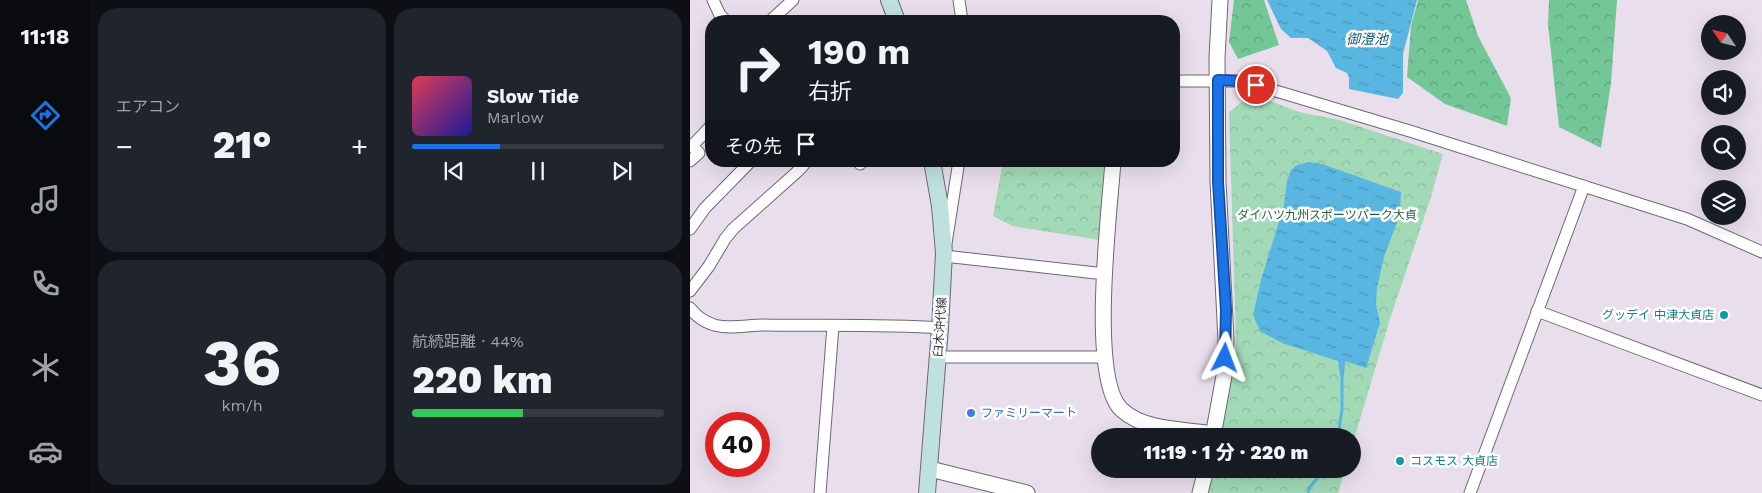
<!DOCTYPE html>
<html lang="ja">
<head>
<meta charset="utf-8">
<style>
  body { margin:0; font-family:"Work Sans","Noto Sans JP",sans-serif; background:#20242c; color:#f1f3f6; height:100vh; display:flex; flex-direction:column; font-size:19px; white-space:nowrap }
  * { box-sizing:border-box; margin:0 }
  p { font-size:16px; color:#9ea1a6 }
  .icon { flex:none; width:28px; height:28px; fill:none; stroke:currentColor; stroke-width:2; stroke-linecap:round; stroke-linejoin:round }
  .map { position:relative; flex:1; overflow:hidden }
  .side { display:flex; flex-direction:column; gap:8px; padding:8px; background:#0d0f14; width:600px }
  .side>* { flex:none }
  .hud { position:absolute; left:15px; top:15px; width:475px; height:152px; border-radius:20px; box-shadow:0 5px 20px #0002; background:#171b24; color:#f1f3f6; overflow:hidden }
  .needle { width:32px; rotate:305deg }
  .buttons { position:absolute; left:1011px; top:15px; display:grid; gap:10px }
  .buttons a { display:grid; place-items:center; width:45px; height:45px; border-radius:50%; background:#171b24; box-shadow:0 5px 20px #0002; font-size:25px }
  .speed { position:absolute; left:15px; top:412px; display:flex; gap:10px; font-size:25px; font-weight:700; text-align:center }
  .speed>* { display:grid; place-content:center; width:65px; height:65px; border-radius:50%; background:#171b24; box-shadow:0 5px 20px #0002; line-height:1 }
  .speed .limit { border:8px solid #d22; background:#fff; color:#111 }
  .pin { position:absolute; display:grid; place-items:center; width:42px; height:42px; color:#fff; margin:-21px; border:2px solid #fff; border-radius:50%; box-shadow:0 1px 5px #0007 }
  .me { position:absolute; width:55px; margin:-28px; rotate:3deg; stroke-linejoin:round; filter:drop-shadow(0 0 4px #0008) }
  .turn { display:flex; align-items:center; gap:18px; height:105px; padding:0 20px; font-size:22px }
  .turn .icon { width:65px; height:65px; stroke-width:2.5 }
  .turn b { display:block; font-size:35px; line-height:42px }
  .then { display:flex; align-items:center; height:48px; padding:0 20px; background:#0003; gap:10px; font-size:19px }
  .big { font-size:38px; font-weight:800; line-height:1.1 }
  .side .widget { flex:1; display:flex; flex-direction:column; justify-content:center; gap:8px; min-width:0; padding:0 18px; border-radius:20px; background:#20242c }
  .side .dial { align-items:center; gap:0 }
  .dial b { font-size:65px; line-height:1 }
  .song { display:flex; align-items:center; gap:15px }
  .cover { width:60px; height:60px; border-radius:8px; background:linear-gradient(135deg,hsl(350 70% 55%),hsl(240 70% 35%)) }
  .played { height:5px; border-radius:2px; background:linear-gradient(90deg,#1a73e8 35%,#363941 35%) }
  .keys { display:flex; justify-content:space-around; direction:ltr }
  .heat { display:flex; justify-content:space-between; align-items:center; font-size:28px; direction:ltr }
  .charge { height:8px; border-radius:4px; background:linear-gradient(90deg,#34c759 44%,#363941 0) }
  .side .tiles { flex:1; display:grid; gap:8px; grid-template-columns:repeat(2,1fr) }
  .trip { position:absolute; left:401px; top:428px; width:270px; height:50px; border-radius:25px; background:#171b24; box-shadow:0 5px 20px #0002; font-weight:800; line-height:50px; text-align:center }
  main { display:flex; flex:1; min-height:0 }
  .dock { display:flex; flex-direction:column; width:90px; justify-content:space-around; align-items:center; background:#090b0e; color:#9ea1a6 }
  .dock .icon { width:35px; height:35px }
  .dock .current { color:#1a73e8 }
  .dock b { font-size:22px; color:#f1f3f6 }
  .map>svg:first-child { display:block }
  .forest { fill:url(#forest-crowns) }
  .park { fill:url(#park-crowns) }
  .water { fill:url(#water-ripples) }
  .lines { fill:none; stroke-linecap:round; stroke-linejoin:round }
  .stream { stroke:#58b6e0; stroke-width:3 }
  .minor-casing { stroke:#6f6772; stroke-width:13 }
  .tertiary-casing { stroke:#6f6772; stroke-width:17 }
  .secondary-casing { stroke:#6f6772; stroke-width:18 }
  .minor { stroke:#fff; stroke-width:11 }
  .tertiary { stroke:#fff; stroke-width:15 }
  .secondary { stroke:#bfe1dd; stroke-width:16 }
  .route-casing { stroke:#114b97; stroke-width:12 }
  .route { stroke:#1a73e8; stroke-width:9 }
  .culture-dot { fill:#0f9aa8; stroke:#fff; stroke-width:2 }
  .shop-dot { fill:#3f7fe0; stroke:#fff; stroke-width:2 }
  .labels { text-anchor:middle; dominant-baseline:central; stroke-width:5; stroke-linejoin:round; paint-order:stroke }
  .park-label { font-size:12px; fill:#266343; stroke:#fff }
  .culture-label { font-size:12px; fill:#0d838f; stroke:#fff; text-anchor:end }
  .street-label { font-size:12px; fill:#3b373c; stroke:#fff }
  .shop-label { font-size:12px; fill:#366cbe; stroke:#fff; text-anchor:start }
  .water-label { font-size:14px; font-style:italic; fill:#17607d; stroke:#fff }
</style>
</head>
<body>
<main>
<nav class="dock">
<b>11:18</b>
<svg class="icon current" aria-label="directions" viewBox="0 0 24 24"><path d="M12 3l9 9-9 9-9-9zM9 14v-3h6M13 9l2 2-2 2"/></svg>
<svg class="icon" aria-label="music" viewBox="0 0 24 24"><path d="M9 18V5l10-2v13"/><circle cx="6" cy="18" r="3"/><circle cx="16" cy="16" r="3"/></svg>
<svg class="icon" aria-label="phone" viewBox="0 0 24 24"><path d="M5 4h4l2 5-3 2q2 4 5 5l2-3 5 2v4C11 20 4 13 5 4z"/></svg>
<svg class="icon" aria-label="climate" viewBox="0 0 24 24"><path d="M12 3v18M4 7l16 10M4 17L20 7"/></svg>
<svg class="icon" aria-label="car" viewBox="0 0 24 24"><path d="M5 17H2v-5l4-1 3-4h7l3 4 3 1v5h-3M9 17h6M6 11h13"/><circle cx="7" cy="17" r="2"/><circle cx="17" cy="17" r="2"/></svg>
</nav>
<section class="side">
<div class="tiles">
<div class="widget"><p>エアコン</p>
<div class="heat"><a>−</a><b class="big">21°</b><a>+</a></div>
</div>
<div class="widget">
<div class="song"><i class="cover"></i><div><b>Slow Tide</b><p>Marlow</p></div></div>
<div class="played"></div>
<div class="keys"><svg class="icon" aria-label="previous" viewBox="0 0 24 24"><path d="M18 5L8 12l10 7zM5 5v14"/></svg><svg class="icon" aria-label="pause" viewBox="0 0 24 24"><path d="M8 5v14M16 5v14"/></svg><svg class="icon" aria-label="next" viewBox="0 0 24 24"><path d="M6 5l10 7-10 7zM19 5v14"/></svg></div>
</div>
<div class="widget dial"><b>36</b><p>km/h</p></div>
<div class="widget"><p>航続距離 · 44%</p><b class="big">220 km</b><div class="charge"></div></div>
</div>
</section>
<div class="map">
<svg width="1072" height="493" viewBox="0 0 1072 493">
  <defs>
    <pattern id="forest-crowns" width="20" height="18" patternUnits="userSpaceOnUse" patternTransform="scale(1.25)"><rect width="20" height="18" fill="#73c797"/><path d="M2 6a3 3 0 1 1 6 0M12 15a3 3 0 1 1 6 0" fill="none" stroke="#60a27c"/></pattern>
    <pattern id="park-crowns" width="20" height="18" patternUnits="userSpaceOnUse" patternTransform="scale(1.25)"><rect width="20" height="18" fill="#a2dab8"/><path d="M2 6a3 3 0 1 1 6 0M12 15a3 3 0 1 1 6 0" fill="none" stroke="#8cbc9f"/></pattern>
    <pattern id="water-ripples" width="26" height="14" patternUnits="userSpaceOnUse" patternTransform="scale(1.25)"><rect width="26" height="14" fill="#58b6e0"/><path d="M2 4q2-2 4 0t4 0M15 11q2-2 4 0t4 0" fill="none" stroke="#4a95b7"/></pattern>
  </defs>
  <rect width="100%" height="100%" fill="#e9dfec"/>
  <g class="forest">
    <path d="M544,0H574L589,45L548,59L539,42Z"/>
    <path d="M728,0H776L788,36L821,98L817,126L755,104L717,77L721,26Z"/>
    <path d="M859,0H927L921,83L911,148L869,127L858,24Z"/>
  </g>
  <g class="park">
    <path d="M562,94L609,112L650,120L753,154L741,197L700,319L663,443L662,436H531L545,360L546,342L539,112Z"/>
    <path d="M313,161H414L410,240L322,226L303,216Z"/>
    <path d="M523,469H655L648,493H519Z"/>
  </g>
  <g class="water">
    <path d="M577,0H727L713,54V93L708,99L659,89V78L657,73L646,68L637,51L618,38H601L591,29Z"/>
    <path d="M618,162L632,164L711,192L710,214L694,257L687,288L686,304L690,323L676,368L655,361L654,376H650L648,361L592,343L579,336L570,331L563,315L571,280L594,205L597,181L601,170L607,165Z"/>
  </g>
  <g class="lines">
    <g class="stream">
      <path d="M648,436L652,409V376"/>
      <path d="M618,493L619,488L635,469"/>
    </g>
    <defs>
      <g id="minor">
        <path d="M23,0L30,15L36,21"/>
        <path d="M269,0L272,21"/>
        <path d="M80,21L103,0"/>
        <path d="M484,81H551L596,94L723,132L997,219L1072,252"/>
        <path d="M0,161L9,153L2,146L21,126"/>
        <path d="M168,161L170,164L173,161"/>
        <path d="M269,161L254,256L415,274"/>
        <path d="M0,229L15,208L61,161"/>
        <path d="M0,291L19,266L35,239L43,229L108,171L117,161"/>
        <path d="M0,308C7,317 13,321 24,325C44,330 59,324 78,325C135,326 193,324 250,328"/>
        <path d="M847,311L1072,395"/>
        <path d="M248,357H415"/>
        <path d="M130,493L143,326"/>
        <path d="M780,493L894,186"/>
      </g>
      <g id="tertiary">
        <path d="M423,161C420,208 398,380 432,410C455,431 494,429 523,434"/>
        <path d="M523,436L534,376L536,340L528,181L527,58L530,0"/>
        <path d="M240,469L337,493"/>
        <path d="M510,493L516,469"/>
      </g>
      <g id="secondary">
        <path d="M199,0L207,21"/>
        <path d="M237,493L250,328L254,253L250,206L242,161"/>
      </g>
    </defs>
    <use href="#minor" class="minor-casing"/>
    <use href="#tertiary" class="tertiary-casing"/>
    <use href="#secondary" class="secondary-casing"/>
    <use href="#minor" class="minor"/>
    <use href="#tertiary" class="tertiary"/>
    <use href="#secondary" class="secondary"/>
  </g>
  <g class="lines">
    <defs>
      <path id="route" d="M535,358L536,310L528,181V80L551,81L566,85"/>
    </defs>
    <use href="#route" class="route-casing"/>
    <use href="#route" class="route"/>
  </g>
  <g class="culture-dot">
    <circle cx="1034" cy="315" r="5"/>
    <circle cx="710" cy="461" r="5"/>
  </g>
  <circle class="shop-dot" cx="281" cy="413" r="5"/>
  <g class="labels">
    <g class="park-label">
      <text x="637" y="215">ダイハツ九州スポーツパーク大貞</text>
    </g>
    <g class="culture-label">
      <text x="1024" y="315">グッデイ 中津大貞店</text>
      <text x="720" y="461" text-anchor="start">コスモス 大貞店</text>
    </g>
    <g class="street-label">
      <text transform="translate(250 327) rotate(-86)">臼木沖代線</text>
    </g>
    <g class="shop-label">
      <text x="291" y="413">ファミリーマート</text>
    </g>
    <g class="water-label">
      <text x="677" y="39">御澄池</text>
    </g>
  </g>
</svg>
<div class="buttons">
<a><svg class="needle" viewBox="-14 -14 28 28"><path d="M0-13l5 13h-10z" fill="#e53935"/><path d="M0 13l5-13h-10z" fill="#9ea1a6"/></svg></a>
<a><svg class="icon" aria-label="sound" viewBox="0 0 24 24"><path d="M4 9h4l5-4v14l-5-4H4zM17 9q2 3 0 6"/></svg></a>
<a><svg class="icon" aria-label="search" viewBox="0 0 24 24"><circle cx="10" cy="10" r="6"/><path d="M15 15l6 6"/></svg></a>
<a><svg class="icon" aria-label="layers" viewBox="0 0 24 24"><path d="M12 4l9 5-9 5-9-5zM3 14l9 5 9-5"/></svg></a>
</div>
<div class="speed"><div class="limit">40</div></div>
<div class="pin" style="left:566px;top:85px;background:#d93025"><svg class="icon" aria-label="arrive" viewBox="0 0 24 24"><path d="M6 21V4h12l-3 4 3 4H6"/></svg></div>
<svg class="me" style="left:535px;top:358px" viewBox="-20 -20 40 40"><path d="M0-17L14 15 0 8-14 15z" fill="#1a73e8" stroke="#fff" stroke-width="4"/></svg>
<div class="trip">11:19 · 1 分 · 220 m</div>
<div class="hud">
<div class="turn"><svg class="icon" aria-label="right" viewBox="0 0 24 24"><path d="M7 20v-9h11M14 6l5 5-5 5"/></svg><div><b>190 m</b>右折</div></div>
<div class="then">その先<svg class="icon" aria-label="arrive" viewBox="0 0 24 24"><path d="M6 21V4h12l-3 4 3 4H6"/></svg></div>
</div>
</div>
</main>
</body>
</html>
